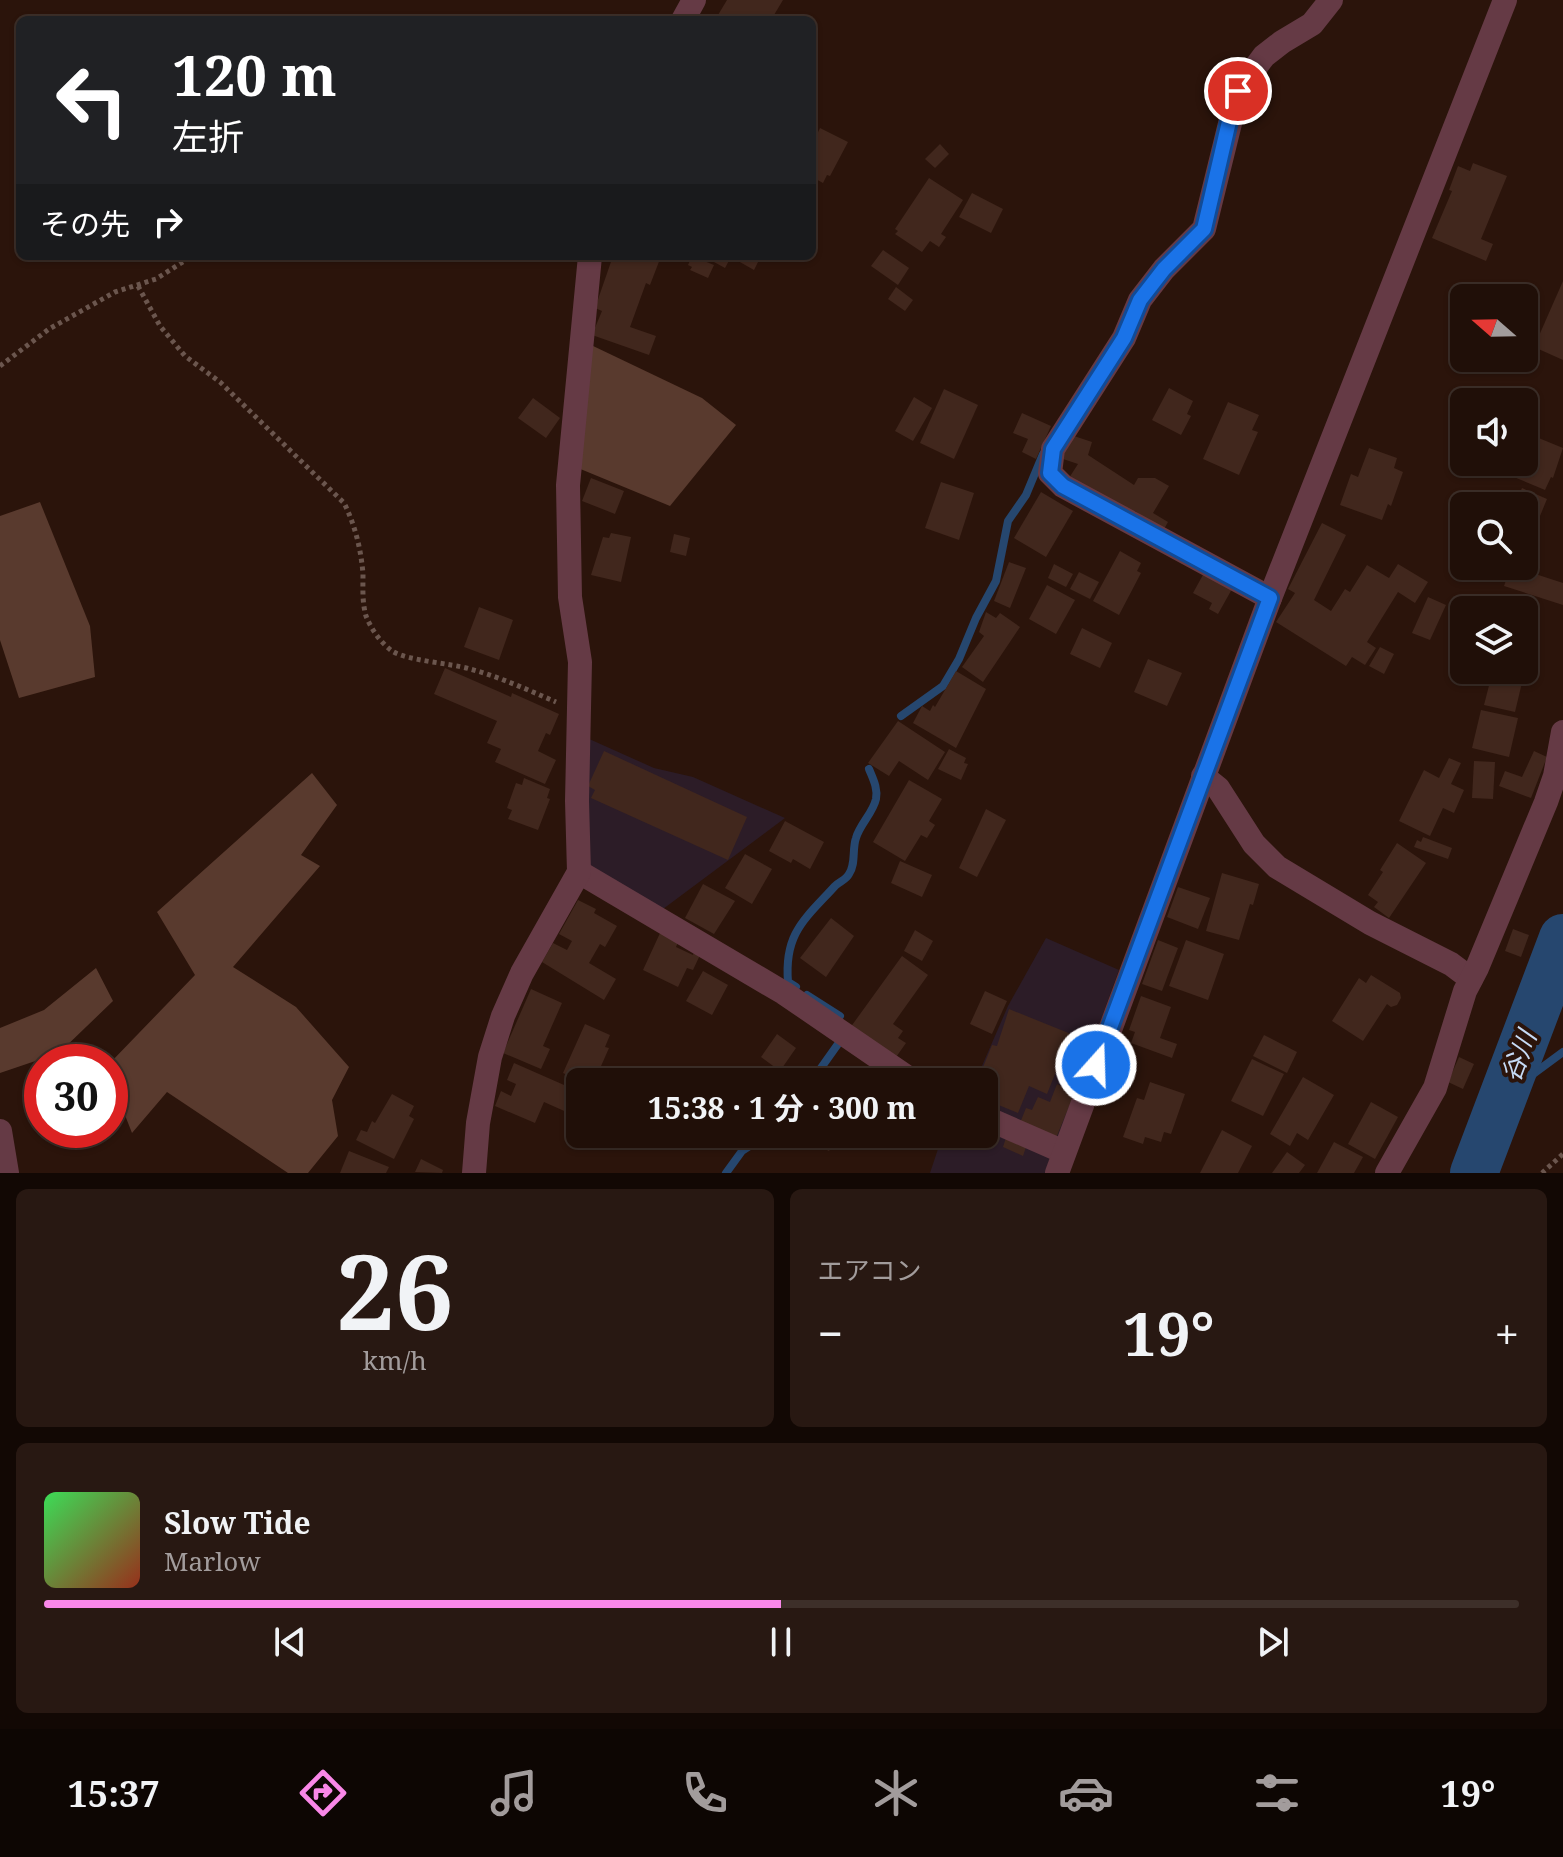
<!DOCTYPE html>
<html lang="ja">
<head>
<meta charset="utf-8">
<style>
  body { margin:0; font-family:"Noto Serif","Noto Sans JP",serif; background:#281812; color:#f1f3f6; height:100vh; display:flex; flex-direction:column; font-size:30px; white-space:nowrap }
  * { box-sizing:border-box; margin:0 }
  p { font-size:26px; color:#a29c9c }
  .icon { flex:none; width:44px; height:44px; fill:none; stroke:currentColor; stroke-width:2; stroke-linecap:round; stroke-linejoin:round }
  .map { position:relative; height:1173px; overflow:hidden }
  .drawer { display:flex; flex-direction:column; gap:16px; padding:16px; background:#120804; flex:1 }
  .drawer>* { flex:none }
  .guide { position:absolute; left:16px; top:16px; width:800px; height:244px; border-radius:12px; box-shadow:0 2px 6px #0004,0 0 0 2px #3d2f29; background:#202124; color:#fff; overflow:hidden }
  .needle { width:52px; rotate:290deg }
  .tools { position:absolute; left:1450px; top:284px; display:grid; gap:16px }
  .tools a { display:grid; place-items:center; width:88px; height:88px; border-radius:12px; background:#200f08; box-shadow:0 2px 6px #0004,0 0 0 2px #3d2f29; font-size:40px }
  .speed { position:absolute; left:24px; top:1044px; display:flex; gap:16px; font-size:40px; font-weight:700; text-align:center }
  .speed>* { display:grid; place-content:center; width:104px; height:104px; border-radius:50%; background:#200f08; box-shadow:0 2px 6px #0004,0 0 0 2px #3d2f29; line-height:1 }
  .speed .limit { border:12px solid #d22; background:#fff; color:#111 }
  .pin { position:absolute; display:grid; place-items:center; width:68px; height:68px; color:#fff; margin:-34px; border:4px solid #fff; border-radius:50%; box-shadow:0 2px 8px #0007 }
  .me { position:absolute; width:88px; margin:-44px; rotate:20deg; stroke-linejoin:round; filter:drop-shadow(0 0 6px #0008) }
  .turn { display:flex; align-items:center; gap:28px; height:168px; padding:0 24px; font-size:36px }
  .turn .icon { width:104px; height:104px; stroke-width:2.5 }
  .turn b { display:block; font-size:56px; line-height:68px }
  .then { display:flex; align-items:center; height:76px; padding:0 24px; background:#0003; gap:16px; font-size:30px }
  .big { font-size:60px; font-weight:700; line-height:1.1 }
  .drawer .tile { flex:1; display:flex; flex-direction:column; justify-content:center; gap:12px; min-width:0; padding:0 28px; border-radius:12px; background:#281812 }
  .drawer .dial { align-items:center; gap:0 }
  .dial b { font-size:104px; line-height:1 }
  .song { display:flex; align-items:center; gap:24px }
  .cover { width:96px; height:96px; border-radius:12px; background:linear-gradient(135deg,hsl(130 70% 55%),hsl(10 70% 35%)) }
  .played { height:8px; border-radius:4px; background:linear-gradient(90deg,#f987e8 50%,#3d2f29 50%) }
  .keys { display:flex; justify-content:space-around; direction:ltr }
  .heat { display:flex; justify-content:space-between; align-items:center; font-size:44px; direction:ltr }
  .drawer .tiles { flex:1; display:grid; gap:16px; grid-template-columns:1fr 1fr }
  .tile:last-child { grid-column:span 2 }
  .trip { position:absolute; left:566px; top:1068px; width:432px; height:80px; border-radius:12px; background:#200f08; box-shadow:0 2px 6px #0004,0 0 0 2px #3d2f29; font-weight:700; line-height:80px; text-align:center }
  .tabs { display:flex; height:128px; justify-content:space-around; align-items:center; background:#0d0603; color:#a29c9c }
  .tabs .icon { width:56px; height:56px }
  .tabs .on { color:#f987e8 }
  .tabs b { font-size:36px; color:#f1f3f6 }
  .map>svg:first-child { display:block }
  .industrial { fill:#2c1c27 }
  .green { fill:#593a2e }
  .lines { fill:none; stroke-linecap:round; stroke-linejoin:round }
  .stream { stroke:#26476f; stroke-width:8 }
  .river { stroke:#26476f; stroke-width:48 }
  .building { fill:#41271d }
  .path { stroke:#6b564e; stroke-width:5; stroke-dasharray:4 4; stroke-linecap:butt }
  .street { stroke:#653a45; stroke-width:24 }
  .route-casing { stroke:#114b97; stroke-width:20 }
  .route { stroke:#1a73e8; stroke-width:14 }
  .labels { text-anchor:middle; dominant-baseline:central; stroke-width:8; stroke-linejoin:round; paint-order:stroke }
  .water-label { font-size:26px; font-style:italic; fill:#c6dbf6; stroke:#2b140b }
</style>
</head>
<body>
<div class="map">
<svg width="1563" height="1173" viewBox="0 0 1563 1173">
  <rect width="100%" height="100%" fill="#2b140b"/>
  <g class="industrial">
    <path d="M587,738L654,768L693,777L785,818L659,912L588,868Z"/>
    <path d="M1046,938L1119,970L1058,1138L984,1110V1082H975L1008,1006Z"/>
    <path d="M984,1125L1050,1158L1045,1173H930L943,1134H984Z"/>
  </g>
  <g class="green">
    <path d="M591,345L702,398L736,425L670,506L578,468Z"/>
    <path d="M40,502L90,626L95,677L19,698L0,640V516Z"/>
    <path d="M312,773L337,805L301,855L320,866L233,967L296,1007L349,1067L332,1100L338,1136L308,1173H288L167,1092L132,1133L110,1077V1063L195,975L157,912Z"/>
    <path d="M96,968L113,1001L59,1053L0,1073V1028L44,1010Z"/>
  </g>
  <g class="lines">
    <g class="stream">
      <path d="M901,716L943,686L959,659L976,618L996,581L1008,521L1026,495L1043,454"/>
      <path d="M796,987L788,982C784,933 805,919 835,886C840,881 846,880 849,874C856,864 852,849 856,838C860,824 873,813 876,799C878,788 873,779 869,769"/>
      <path d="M807,995L840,1016"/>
      <path d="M811,1082L838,1044"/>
      <path d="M1502,1097L1563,1052"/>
      <path d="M726,1173L742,1151L768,1134"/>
    </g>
    <path class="river" d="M1474,1173L1563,938"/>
  </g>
  <g class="building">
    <path d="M727,0H783L771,20H715Z"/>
    <path d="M820,128L848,142L830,176L827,175L823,183L812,177V145Z"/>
    <path d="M940,144L949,154L935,168L925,159Z"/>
    <path d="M1473,163L1507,176L1481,239L1493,244L1486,261L1432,238L1452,191L1449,190L1458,166L1470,171Z"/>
    <path d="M929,178L963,200L941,234L946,237L939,247L930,241L922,252L895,234L898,231L895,229Z"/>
    <path d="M972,193L1003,209L991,233L959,217Z"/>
    <path d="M883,250L909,268L898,285L871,266Z"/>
    <path d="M613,256H652L660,259L650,285L646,283L630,327L656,336L649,355L592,335L602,311L595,308Z"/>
    <path d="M692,256L714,265L708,278L690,270L692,267L688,265Z"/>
    <path d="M717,256H761L754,270L731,257L725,268L714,262Z"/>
    <path d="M1563,281V360L1534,347Z"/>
    <path d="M896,287L913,300L905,311L888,299Z"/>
    <path d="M1169,388L1193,401L1187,414L1191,416L1181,435L1152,420Z"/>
    <path d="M944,389L978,405L954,459L920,443Z"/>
    <path d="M914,397L932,408L913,441L895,431Z"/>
    <path d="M533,398L560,418L546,438L518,418Z"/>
    <path d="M1228,402L1259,415L1252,430L1258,432L1239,475L1203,459Z"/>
    <path d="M1022,413L1051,426L1036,459L1022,452L1028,439L1013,433Z"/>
    <path d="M1524,432L1563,448L1553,478L1551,477L1545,490L1509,475L1514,462H1524Z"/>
    <path d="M1068,434L1092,442L1088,455L1134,485L1138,478H1155L1169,486L1153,513L1168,522L1163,531L1135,511L1134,513L1069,478L1078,464L1060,458Z"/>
    <path d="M1369,448L1397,458L1394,468L1403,472L1391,506L1388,504L1382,520L1340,505L1351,474L1358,477Z"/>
    <path d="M591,478L624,491L615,514L582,501Z"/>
    <path d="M941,482L974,493L959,540L925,528Z"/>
    <path d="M1522,488L1547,499L1533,533L1524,530V506H1514Z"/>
    <path d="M1041,492L1073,511L1046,557L1014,538Z"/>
    <path d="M1322,523L1346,535L1314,600L1331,611L1345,589L1350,592L1367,565L1389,578L1398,564L1428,582L1415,603L1398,592L1367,642L1376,648L1365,665L1352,657L1346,666L1276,622L1295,593L1288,589Z"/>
    <path d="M611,533L631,537L621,582L591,575L603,537L609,538Z"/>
    <path d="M674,534L690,538L686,556L670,552Z"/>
    <path d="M1120,551L1141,563L1137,571L1141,573L1119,615L1093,601Z"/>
    <path d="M1009,562L1026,568L1010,608L994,601Z"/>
    <path d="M1054,564L1073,574L1066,587L1048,578Z"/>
    <path d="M1511,566L1563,583V605L1504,586Z"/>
    <path d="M1079,572L1099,582L1090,599L1070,589Z"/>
    <path d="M1204,573L1232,589L1218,614L1209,609L1212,603L1193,593Z"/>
    <path d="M1047,585L1075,600L1056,634L1029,619Z"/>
    <path d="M1428,597L1446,605L1430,640L1412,633Z"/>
    <path d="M479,607L513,620L499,660L464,647Z"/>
    <path d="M986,612L996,618L1000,613L1020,627L983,682L962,667L984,636L979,632Z"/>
    <path d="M1082,628L1112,643L1100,668L1070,654Z"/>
    <path d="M1380,647L1394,654L1384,674L1369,666Z"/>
    <path d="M1148,659L1182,673L1167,706L1134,692Z"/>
    <path d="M445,668L511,697L512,693L559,714L550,735L546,733L538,751L556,760L545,784L495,762L501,749L487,743L497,721L434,694Z"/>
    <path d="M1493,670H1525L1515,712L1484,705Z"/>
    <path d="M956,671L986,689L956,748L913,723L922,706L930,711L933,705L935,707Z"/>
    <path d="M1481,710L1518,718L1509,757L1472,748Z"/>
    <path d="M898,721L945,752L928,780L899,761L889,776L868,763Z"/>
    <path d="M949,749L966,758L964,763L968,764L961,780L938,769Z"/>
    <path d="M604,751L747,817L728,860L591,798L595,790L588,786Z"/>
    <path d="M1534,751L1547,757L1531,798L1499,786L1505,771L1522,777Z"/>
    <path d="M1449,758L1461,763L1451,784L1464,790L1454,813L1443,808L1430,836L1399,821L1424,770L1439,778Z"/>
    <path d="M1474,761L1495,762L1493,799L1472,798Z"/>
    <path d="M524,778L550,789L547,798L550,799L538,830L508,819L512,810L507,808L516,783L522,785Z"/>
    <path d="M909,780L942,799L929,821L935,825L927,838L921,835L905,861L873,842Z"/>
    <path d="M986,809L1006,820L977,877L959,868Z"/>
    <path d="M785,821L824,842L810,869L793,859L791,863L769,851Z"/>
    <path d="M1423,837L1452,848L1448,859L1414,847L1417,840L1421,842Z"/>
    <path d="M1397,843L1426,863L1389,918L1374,907L1378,902L1368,895L1383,872L1380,870Z"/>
    <path d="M745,854L772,869L752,904L725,888Z"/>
    <path d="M900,861L932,875L922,897L891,883Z"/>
    <path d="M1222,873L1259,884L1253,905L1250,904L1239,940L1206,931Z"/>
    <path d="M703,884L735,901L714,934L685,918Z"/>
    <path d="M1178,887L1210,898L1198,929L1167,917Z"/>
    <path d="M578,900L596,909L594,913L617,926L605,947L600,944L589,963L616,979L604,1000L542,962L553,943L567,950L572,941L559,934Z"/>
    <path d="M831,918L854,936L826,977L800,958Z"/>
    <path d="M1513,929L1529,935L1521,957L1505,951Z"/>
    <path d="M915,930L933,941L922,961L904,951Z"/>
    <path d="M661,931L679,940L676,947L693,955L694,952L700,955L693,970L687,968L678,987L643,970Z"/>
    <path d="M1158,940L1178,948L1162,991L1142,984Z"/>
    <path d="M1186,940L1224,954L1208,1000L1169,986Z"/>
    <path d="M902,956L928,975L893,1024L903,1031L898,1038L906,1043L894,1060L850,1028Z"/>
    <path d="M703,971L728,985L712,1015L686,1001Z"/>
    <path d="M1371,975L1400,993L1401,998L1397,1005L1391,1007L1387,1004L1363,1041L1332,1021L1359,978L1366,983Z"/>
    <path d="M531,989L562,1003L543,1046L550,1049L541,1069L503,1053Z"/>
    <path d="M985,991L1007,1001L992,1034L970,1024Z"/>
    <path d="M1141,996L1171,1007L1160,1038L1177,1044L1172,1058L1131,1043L1135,1032L1129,1030Z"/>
    <path d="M1009,1009L1071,1034L1047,1094L1029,1086L1018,1113L984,1099V1082H977L992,1045L997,1046Z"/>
    <path d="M585,1024L610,1035L605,1047L609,1048L594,1082H583L563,1073Z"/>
    <path d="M777,1034L796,1048L780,1071L761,1057Z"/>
    <path d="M1264,1035L1297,1052L1287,1073L1253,1056Z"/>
    <path d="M1459,1057L1474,1064L1463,1089L1448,1082Z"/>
    <path d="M1252,1059L1284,1074L1263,1116L1231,1101Z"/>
    <path d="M514,1063L580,1092V1118L544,1102L535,1123L495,1106L501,1091L511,1096L516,1084L507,1080Z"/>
    <path d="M1303,1077L1334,1095L1308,1140L1297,1133L1290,1146L1270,1134Z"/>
    <path d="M1150,1082L1185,1094L1171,1134L1164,1132L1161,1142L1145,1137L1143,1144L1123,1137L1137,1098L1144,1100Z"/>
    <path d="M1057,1084L1075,1092L1056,1138L1020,1123L1026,1108L1032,1110L1038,1097L1050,1102Z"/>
    <path d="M392,1094L414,1106L409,1116L414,1119L394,1159L356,1140L361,1130L367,1132L372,1121L375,1123Z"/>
    <path d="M1371,1102L1398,1117L1375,1159L1348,1144Z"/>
    <path d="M1222,1130L1252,1146L1238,1173H1200Z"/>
    <path d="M795,1134H837L829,1151Z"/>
    <path d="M1007,1135L1027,1144L1023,1156L1003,1147Z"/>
    <path d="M1334,1142L1363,1157L1354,1173H1317Z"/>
    <path d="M349,1151L389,1167L386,1173H340Z"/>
    <path d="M1287,1152L1305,1165L1299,1173H1272Z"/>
    <path d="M421,1159L443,1170L442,1173L415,1172Z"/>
  </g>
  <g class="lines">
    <g class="path">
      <path d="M138,286L160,326L185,356L220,382L344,503C355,525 361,549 363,574C363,588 362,602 366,616C371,629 381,643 392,651C408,661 450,663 470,669C500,677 528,690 556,702"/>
      <path d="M0,366L49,329L115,292L156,279L192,256"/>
      <path d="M1542,1173L1563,1154"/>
    </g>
    <g class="street">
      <path d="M683,20L694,0"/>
      <path d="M1270,598L1063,486L1050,473L1053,449L1124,338L1140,300L1164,269L1204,229L1238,91L1264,56L1282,42L1312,24L1331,0"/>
      <path d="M1203,776L1218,788L1254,844L1277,867L1370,923L1451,964L1471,979"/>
      <path d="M579,872L784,993L914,1082"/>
      <path d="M984,1117L1064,1152"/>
      <path d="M0,1131L7,1173"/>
      <path d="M474,1173L478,1123L490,1057L503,1016L522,973L579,872L577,801L580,662L570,597L568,485L590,256"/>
      <path d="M1057,1173L1270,598L1505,0"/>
      <path d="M1387,1173L1435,1088L1465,991L1477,968L1546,802L1555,776L1563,732"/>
    </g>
  </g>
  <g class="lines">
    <defs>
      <path id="route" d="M1096,1065L1270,598L1063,486L1050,473L1053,449L1124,338L1140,300L1164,269L1204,229L1234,100L1238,91"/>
    </defs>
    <use href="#route" class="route-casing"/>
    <use href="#route" class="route"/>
  </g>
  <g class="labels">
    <g class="water-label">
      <text transform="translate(1518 1056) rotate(-69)">谷川</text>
    </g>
  </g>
</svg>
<div class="tools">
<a><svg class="needle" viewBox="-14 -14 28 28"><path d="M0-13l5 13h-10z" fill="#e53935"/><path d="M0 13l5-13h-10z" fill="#a29c9c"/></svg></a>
<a><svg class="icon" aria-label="sound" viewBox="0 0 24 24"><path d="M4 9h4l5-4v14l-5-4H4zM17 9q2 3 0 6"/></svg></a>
<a><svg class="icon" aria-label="search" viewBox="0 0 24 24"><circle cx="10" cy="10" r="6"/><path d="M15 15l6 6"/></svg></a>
<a><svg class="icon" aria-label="layers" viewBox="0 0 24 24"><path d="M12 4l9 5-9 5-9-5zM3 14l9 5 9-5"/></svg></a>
</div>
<div class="speed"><div class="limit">30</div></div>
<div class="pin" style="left:1238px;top:91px;background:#d93025"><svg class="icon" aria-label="arrive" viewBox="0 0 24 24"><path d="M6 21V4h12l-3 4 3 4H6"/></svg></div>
<svg class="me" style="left:1096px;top:1065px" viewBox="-20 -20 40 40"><circle r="17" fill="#1a73e8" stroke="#fff" stroke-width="3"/><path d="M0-11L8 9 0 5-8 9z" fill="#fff"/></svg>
<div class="trip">15:38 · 1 分 · 300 m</div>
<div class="guide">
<div class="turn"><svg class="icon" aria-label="left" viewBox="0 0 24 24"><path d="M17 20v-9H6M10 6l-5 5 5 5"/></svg><div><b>120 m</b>左折</div></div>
<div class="then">その先<svg class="icon" aria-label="right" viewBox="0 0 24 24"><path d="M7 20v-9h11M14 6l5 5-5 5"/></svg></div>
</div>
</div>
<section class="drawer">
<div class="tiles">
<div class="tile dial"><b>26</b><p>km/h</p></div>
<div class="tile"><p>エアコン</p>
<div class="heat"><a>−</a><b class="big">19°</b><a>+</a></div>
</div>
<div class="tile">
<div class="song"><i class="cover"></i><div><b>Slow Tide</b><p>Marlow</p></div></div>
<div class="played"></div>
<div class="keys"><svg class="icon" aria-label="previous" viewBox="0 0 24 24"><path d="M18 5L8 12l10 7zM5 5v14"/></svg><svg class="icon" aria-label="pause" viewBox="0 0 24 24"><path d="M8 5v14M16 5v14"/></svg><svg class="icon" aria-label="next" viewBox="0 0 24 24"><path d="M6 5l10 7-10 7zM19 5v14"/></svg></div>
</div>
</div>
</section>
<nav class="tabs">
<b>15:37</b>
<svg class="icon on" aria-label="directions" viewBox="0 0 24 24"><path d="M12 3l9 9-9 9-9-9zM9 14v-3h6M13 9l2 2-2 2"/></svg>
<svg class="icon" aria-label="music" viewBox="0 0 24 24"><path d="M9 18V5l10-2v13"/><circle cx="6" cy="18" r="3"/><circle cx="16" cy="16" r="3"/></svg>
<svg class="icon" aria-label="phone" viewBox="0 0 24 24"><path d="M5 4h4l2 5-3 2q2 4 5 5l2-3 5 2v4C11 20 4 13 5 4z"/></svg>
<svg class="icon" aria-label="climate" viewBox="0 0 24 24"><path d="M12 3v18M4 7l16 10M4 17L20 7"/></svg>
<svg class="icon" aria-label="car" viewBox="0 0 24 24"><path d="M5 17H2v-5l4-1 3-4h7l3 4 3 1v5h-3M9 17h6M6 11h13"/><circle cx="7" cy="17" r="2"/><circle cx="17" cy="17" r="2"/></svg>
<svg class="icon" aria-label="filters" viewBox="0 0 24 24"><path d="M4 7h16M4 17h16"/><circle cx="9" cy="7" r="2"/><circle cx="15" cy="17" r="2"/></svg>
<b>19°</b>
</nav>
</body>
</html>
